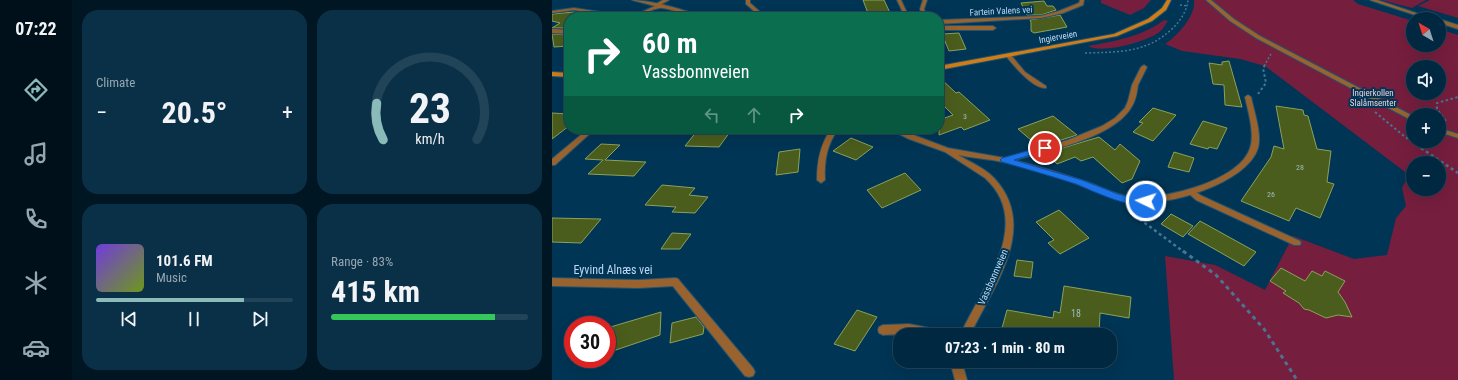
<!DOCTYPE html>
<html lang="en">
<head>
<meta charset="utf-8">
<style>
  body { margin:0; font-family:"Roboto Condensed",sans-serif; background:#0a3047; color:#f1f3f6; height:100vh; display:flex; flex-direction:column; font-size:15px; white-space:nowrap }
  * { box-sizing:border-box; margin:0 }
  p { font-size:13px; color:#95a6b1 }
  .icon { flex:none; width:22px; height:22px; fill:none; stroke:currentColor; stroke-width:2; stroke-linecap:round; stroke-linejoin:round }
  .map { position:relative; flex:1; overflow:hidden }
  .details { display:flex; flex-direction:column; gap:10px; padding:10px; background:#001623; width:480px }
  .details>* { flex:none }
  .banner { position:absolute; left:12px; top:12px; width:380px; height:122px; border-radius:16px; box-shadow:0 4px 16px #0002,0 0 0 1px #224459; background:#0b6e4f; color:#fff; overflow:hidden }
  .needle { width:26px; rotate:321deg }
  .fabs { position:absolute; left:854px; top:12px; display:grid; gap:8px }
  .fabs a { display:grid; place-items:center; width:40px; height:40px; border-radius:50%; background:#002840; box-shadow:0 4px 16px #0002,0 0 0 1px #224459; font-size:20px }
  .speed { position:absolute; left:12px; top:316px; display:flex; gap:8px; font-size:20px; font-weight:700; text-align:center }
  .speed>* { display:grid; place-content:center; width:52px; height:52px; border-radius:50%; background:#002840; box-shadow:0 4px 16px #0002,0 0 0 1px #224459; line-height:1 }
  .speed .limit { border:6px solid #d22; background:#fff; color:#111 }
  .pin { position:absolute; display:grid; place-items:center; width:34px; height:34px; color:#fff; margin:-17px; border:2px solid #fff; border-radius:50%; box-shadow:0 1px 4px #0007 }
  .me { position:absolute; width:44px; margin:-22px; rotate:274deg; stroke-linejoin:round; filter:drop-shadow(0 0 3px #0008) }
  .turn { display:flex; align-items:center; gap:14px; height:84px; padding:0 12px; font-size:18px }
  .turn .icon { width:52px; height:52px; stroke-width:2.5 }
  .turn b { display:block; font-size:28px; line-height:34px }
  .lanes { display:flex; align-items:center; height:38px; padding:0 12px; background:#0003; justify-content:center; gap:20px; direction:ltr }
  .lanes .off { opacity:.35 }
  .big { font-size:30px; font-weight:700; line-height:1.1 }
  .details .card { flex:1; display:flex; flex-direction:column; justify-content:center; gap:6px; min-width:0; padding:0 14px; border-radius:16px; background:#0a3047 }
  .details .dial { align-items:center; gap:0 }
  .dial svg { height:104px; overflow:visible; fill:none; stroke:#224459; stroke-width:7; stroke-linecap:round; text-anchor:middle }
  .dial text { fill:#f1f3f6; stroke:none }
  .song { display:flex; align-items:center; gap:12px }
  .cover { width:48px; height:48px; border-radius:6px; background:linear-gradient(135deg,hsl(260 70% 55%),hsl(80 70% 35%)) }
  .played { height:4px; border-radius:2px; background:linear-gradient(90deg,#8bbbb9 75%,#224459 75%) }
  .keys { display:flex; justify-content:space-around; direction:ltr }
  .heat { display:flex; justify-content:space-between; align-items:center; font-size:22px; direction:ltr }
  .charge { height:6px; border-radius:3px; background:linear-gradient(90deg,#34c759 83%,#224459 0) }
  .details .tiles { flex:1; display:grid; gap:10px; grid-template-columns:repeat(2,1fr) }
  .trip { position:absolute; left:341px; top:328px; width:224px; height:40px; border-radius:16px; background:#002840; box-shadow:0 4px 16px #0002,0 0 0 1px #224459; font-weight:700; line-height:40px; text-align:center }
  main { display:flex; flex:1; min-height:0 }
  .tabs { display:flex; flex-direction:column; width:72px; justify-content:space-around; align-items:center; background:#00101a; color:#95a6b1 }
  .tabs .icon { width:28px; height:28px }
  .tabs .current { color:#8bbbb9 }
  .tabs b { font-size:18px; color:#f1f3f6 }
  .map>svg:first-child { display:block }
  .green { fill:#761e3e; fill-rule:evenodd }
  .building { fill:#4b5d1c; stroke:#8ba15c }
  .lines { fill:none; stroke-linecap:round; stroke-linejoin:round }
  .service-casing { stroke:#225371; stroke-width:2 }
  .minor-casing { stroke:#225371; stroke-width:2 }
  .secondary-casing { stroke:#225371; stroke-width:2 }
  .path-far3 { stroke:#497593; stroke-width:1.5; stroke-dasharray:2 2; stroke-linecap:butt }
  .path-far2 { stroke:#497593; stroke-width:2; stroke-dasharray:2.5 2.5; stroke-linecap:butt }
  .path-far1 { stroke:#497593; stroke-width:2.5; stroke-dasharray:3 3; stroke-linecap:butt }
  .path { stroke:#497593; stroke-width:3; stroke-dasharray:4 4; stroke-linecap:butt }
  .service { fill:#98632e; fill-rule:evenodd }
  .minor { fill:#98632e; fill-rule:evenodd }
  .secondary { fill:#d17d15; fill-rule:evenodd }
  .route { fill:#1a73e8; stroke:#114b97 }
  .labels { text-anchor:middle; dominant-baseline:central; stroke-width:4; stroke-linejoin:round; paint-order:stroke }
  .number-label { font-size:8px; fill:#9fbabd }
  .far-street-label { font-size:9px; fill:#bbd9f3; stroke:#003555 }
  .far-park-label { font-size:9px; fill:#efcfd6; stroke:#003555 }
  .street-label { font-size:10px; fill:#bbd9f3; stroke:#003555 }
  .near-number-label { font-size:10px; fill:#9fbabd }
  .near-street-label { font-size:12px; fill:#bbd9f3; stroke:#003555 }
</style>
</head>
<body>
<main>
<nav class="tabs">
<b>07:22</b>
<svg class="icon current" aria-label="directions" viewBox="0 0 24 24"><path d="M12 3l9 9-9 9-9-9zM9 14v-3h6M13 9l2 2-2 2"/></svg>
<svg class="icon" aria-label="music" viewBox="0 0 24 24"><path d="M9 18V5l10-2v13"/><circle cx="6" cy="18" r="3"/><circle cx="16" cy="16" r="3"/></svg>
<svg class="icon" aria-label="phone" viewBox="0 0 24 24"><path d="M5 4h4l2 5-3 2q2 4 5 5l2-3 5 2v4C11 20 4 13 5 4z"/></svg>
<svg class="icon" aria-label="climate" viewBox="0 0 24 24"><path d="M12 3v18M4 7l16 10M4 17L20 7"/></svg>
<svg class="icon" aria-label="car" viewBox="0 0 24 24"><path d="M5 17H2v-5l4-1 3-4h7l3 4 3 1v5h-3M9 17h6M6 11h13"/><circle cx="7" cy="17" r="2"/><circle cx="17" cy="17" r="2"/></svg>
</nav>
<section class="details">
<div class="tiles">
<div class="card"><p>Climate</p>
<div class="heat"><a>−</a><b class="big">20.5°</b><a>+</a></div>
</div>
<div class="card dial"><svg viewBox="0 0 100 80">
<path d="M14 69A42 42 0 1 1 86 69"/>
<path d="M14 69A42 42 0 0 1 9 41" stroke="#8bbbb9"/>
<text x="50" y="56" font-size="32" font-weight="700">23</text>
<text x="50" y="72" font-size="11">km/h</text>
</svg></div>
<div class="card">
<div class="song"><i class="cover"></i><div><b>101.6 FM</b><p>Music</p></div></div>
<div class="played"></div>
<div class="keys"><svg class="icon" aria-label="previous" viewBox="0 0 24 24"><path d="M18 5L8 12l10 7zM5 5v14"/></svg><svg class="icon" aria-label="pause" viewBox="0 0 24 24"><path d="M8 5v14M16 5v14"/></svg><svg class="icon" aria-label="next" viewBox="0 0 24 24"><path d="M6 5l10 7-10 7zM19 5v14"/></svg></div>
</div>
<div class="card"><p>Range · 83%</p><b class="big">415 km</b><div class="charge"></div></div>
</div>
</section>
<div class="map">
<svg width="906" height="380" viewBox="0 0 906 380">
  <rect width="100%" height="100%" fill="#003555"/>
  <g class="green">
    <path d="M549,0H599L592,8L578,15L549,3Z"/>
    <path d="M642,0H801L806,4L861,21V45H887V29L906,35V380H622L613,256L663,265L713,290L741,236L802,259L835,255L844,218L854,206L850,188L857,175L713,66L688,59L630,51L613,44C625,36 644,16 642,0ZM861,67H887V93H861ZM861,115H887V141H861ZM861,163H887V189H861Z"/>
    <path d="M829,0H874L860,8Z"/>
    <path d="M878,0H906V18L866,6Z"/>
    <path d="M612,20L616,21C613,25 610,31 606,33C593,42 550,54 536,46C562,41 590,37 612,20Z"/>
  </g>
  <g class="building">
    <path d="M311,0H332L340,17H319L317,16Z"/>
    <path d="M492,1L495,6H501L504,10L489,15H475L469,3Z"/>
    <path d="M22,12L46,15L43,17H17V28H0L8,23L0,21V14Z"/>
    <path d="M508,15L515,27L482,33L479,31V22L478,20Z"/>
    <path d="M407,33L414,49L397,51L390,34Z"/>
    <path d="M0,34L17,35V46L2,47Z"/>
    <path d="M677,61L690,107L673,105L672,85L661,84L657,63L670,65V62Z"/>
    <path d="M387,77L404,93L407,92L438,120L412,130L409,127L387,135V120L401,115L387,101Z"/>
    <path d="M724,106L751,110L752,115L756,116L765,149L779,151L775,182L782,184L768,218L744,208L737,221L689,201L719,157L722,146L732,149Z"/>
    <path d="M601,108L624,115L601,141L581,132L591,123L587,122Z"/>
    <path d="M0,113L17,114V126L0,139Z"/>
    <path d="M501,116L525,135L487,147L466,129Z"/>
    <path d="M651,121L675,128L665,149L657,147L656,149L638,144Z"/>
    <path d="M145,131L178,132L167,147L133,146Z"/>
    <path d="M547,137L563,150L568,144L588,161L580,179L570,183L541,157L529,161L523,157L505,164L494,153Z"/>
    <path d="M299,138L321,147L304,160L281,151Z"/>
    <path d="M49,144L68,145L53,160L94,162L82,176L36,174L51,160L33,159Z"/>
    <path d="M248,149L246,172L224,175L227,152Z"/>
    <path d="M622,152L642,158L637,172L616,167Z"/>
    <path d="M353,173L369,190L330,208L315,190Z"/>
    <path d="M110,185L143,188L137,195L156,197L143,213L120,212L124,207L93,205Z"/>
    <path d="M507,210L537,238L508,254L496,243L502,240L484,222Z"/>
    <path d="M619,214L641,226L631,237L609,224Z"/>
    <path d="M0,218L49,219L29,243L0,242Z"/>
    <path d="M648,221L704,252L692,266L636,234Z"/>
    <path d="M120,233L139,234L128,249H109Z"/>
    <path d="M465,260L481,262L479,278L462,276Z"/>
    <path d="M729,268L753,281L760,271L770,276L773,271L793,281L786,292L793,302L800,317L786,315L774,318L757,310L752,309L747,303L731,293L734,291L718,281Z"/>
    <path d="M512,286L579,297L577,318L548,313L547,335H516L481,328L480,333L450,328L455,310L501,318L502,311L508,313Z"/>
    <path d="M305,310L325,317L303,351L282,344Z"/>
    <path d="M109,312L108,335L55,353V328Z"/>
    <path d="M144,317L152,327L151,334L118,343L120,323Z"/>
  </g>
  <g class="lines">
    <defs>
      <g id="service">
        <path d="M111,0H117L106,6L102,5Z"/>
        <path d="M194,0H198V3L207,11L200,17H195L202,11L194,4Z"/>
        <path d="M345,0H349L357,17H353Z"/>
        <path d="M371,0H375L372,9L375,17H371L368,9Z"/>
        <path d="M528,0H532L531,5L511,13L489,18L387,24V20L489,16L507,11L527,3Z"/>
        <path d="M654,0H659L682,19L708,36L861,116V121L704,38L678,21Z"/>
        <path d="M818,0H825L882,19H875Z"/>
        <path d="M22,8L75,16L77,17H65L22,10L0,13V11Z"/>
        <path d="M887,19L906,25V29L887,23Z"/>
        <path d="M454,54H458L473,72L494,86V88C481,89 462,66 454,56Z"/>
        <path d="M592,65L595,67L586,85L583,87L581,86L580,85L589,67Z"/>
        <path d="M887,128L906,134V138L887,132Z"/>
        <path d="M279,129H286C275,145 272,160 273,180L269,183L265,180C265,161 268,145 279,129Z"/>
        <path d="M639,189L650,196L748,241L749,243L748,245H742L644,200L635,192Z"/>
        <path d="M123,278L126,279L201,368L203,372L201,376L197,377L193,376L120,285L118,282L120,279Z"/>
        <path d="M357,324L388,330L392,332L393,335C372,335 352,334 331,335L327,333L326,330L327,327L331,325Z"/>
      </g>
      <g id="minor">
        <path d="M80,0C94,0 135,9 147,17C135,17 117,7 108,8C98,9 90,17 79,17L103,6Z"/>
        <path d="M387,26H441L444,28L441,30H387Z"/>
        <path d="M0,29L17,30V34L0,33Z"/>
        <path d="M583,83L586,85C585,92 584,100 580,106C563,138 495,151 462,160C486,166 511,174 535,182C550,187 565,196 581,197C611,200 688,181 698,148C703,134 696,111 693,97L696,95L699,97C702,111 710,134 706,148C695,184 612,208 578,202C563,200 549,194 535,188C523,183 510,179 498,175C483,170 467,165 451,162C436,159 421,158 406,155C418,162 433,168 442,178C488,227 441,287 418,335H408C429,289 483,223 433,178L393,152L357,139L337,129H346L396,148L453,158L516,140L550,126L563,118L573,108L576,101L580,85Z"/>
        <path d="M36,129H43L3,165H0V159Z"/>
        <path d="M0,278L86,280L123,278L126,279L128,282L126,285L123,286L86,288L0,286Z"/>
        <path d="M401,361H413L412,369L415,380H403L400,369Z"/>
      </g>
      <g id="secondary">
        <path d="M615,0H619L614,10L600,21L565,36L387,70V66L562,34L596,19L610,8Z"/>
        <path d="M0,72L17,73V77L0,76Z"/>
      </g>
    </defs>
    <use href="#service" class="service-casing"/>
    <use href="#minor" class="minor-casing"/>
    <use href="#secondary" class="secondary-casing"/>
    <g class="path-far3">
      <path d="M628,5L635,6"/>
      <path d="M533,53C568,52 596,53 622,27C629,20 635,10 636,0"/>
      <path d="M712,66L719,54"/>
    </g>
    <g class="path-far2">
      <path d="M706,94L714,83L711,68L713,65"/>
      <path d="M823,112L852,136L871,149"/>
      <path d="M894,121L885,109V103L906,97"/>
    </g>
    <g class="path-far1">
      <path d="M869,148L906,173"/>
      <path d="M578,212L632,252"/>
    </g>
    <path class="path" d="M631,251L664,275L712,329L745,380"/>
    <use href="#service" class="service"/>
    <use href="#minor" class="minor"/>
    <use href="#secondary" class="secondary"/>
  </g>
  <path class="route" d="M493,146L497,148L496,150L462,160L530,180L566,194L583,198L594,197L599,201C589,215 537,189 524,184C499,176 474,169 450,162L448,160L450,158Z"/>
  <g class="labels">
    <g class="number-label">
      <text x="413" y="116">3</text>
      <text x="748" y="167">28</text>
      <text x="719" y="194">26</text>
    </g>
    <g class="far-street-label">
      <text transform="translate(449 11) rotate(-3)">Fartein Valens vei</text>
      <text transform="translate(506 37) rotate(-10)">Ingierveien</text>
    </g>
    <g class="far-park-label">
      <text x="821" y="93">Ingierkollen<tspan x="821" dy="10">Slalåmsenter</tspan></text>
    </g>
    <g class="street-label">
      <text transform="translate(441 277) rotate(-66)">Vassbonnveien</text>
    </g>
    <g class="near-number-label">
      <text x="524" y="313">18</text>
    </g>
    <g class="near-street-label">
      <text x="61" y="270">Eyvind Alnæs vei</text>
    </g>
  </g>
</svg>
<div class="fabs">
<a><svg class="needle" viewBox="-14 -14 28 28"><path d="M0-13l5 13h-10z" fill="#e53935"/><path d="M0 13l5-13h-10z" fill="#95a6b1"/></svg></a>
<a><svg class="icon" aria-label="sound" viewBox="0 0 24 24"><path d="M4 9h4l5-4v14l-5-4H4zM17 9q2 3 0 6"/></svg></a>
<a>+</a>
<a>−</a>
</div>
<div class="speed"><div class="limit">30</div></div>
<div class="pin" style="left:493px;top:148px;background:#d93025"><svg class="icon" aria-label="arrive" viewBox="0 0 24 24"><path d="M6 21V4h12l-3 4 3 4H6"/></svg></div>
<svg class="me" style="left:594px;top:201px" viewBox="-20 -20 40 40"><circle r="17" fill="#1a73e8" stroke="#fff" stroke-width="3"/><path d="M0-11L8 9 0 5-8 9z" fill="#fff"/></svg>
<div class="trip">07:23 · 1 min · 80 m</div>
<div class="banner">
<div class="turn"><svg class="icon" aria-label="right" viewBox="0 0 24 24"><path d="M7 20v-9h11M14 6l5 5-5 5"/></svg><div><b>60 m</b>Vassbonnveien</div></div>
<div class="lanes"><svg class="icon off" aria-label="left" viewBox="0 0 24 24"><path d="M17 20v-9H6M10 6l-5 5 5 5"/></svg><svg class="icon off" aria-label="ahead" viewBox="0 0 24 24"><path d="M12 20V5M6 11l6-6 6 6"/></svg><svg class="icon" aria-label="right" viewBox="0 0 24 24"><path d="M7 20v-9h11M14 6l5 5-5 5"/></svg></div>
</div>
</div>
</main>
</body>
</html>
